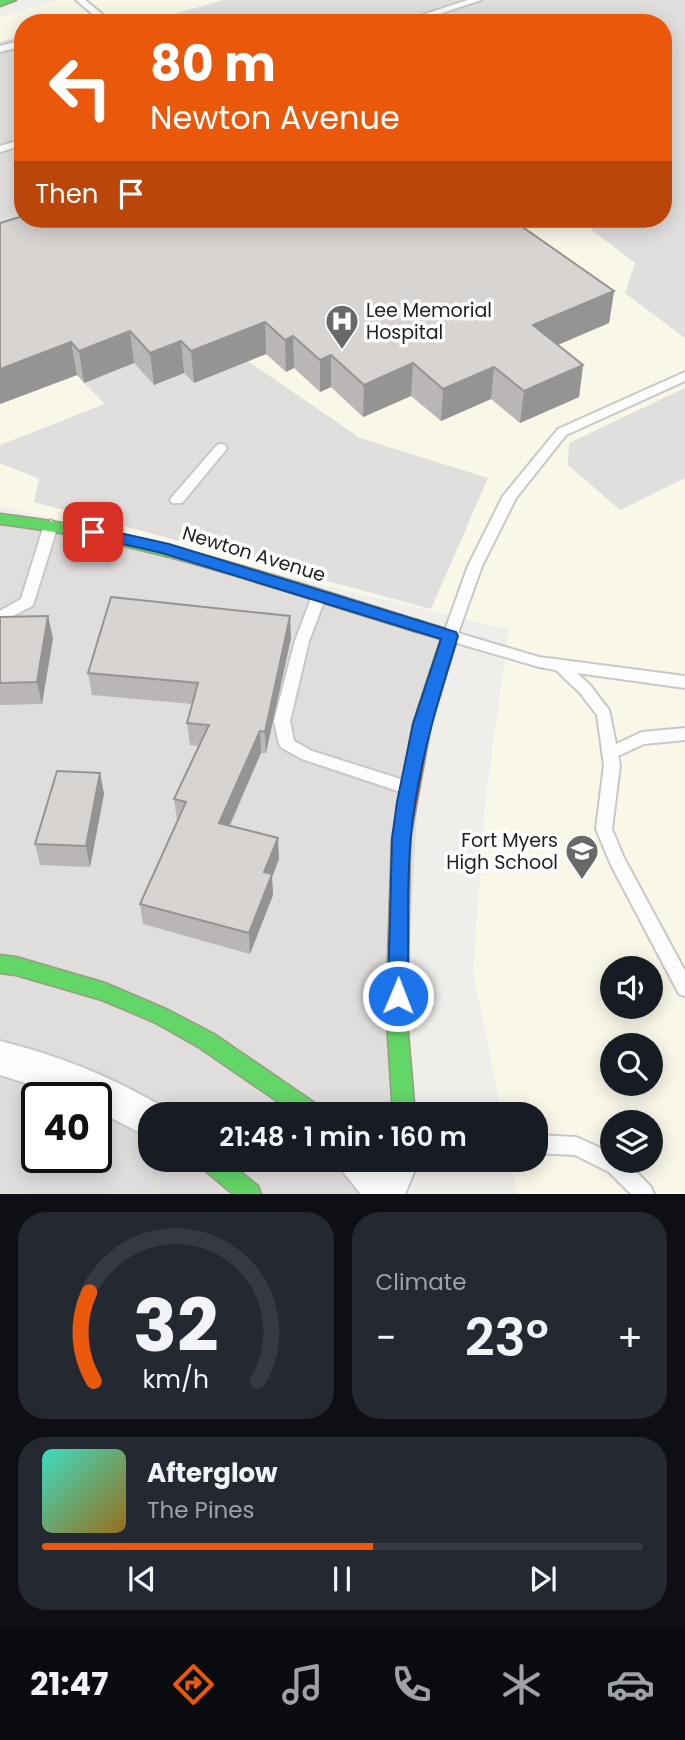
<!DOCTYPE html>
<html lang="en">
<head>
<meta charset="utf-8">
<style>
  body { margin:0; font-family:Poppins,sans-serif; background:#242831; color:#f1f3f6; height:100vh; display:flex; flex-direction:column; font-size:26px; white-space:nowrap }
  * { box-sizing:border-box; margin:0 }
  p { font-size:23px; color:#9ea1a6 }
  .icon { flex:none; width:38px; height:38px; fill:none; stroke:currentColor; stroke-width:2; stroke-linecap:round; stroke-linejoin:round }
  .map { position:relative; height:1194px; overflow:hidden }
  .panel { display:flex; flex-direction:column; gap:18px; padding:18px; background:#0d0f14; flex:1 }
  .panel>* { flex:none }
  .top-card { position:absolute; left:14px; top:14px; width:658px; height:214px; border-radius:28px; box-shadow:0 4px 18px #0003; background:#ea580c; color:#fff; overflow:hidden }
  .fabs { position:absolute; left:600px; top:956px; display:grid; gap:14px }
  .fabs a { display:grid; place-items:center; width:63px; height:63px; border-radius:50%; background:#171b24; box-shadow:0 4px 18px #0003; font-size:35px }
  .speed { position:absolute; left:21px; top:1082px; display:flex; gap:14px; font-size:35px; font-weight:700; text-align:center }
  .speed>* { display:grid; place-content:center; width:91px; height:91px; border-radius:50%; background:#171b24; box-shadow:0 4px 18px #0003; line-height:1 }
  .speed .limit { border:4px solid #111; border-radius:10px; background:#fff; color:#111 }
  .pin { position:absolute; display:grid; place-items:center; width:60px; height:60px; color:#fff; margin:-30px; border-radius:14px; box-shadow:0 4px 10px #0006 }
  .me { position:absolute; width:77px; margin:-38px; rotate:1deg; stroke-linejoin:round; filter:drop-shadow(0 0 5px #0008) }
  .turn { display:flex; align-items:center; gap:24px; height:147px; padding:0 21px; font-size:32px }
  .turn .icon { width:91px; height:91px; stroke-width:2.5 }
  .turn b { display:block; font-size:49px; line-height:60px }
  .then { display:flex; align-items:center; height:66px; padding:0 21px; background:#0003; gap:14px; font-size:26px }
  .big { font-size:52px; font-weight:600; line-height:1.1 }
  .panel .card { flex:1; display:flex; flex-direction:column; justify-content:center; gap:10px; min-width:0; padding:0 24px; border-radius:28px; background:#242831 }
  .panel .dial { align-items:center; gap:0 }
  .dial svg { height:182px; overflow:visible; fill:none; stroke:#363941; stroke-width:7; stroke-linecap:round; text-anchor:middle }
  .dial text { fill:#f1f3f6; stroke:none }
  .song { display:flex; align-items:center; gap:21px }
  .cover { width:84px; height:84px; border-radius:10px; background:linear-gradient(135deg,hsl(170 70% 55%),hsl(40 70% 35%)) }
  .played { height:7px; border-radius:4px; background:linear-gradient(90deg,#ea580c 55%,#363941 55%) }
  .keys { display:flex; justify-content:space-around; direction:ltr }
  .heat { display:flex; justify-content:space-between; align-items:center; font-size:38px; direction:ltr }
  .panel .tiles { flex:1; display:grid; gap:18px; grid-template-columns:1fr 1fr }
  .card:last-child { grid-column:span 2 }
  .trip { position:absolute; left:138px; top:1102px; width:410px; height:70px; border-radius:28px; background:#171b24; box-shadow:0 4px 18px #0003; font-weight:600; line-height:70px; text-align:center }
  .tabs { display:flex; height:112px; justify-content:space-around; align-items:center; background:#090b0e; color:#9ea1a6 }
  .tabs .icon { width:49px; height:49px }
  .tabs .active { color:#ea580c }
  .tabs b { font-size:32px; color:#f1f3f6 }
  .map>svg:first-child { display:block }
  .residential { fill:#dfdedc; fill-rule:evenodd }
  .education { fill:#f8f7e8; fill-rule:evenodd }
  .parking { fill:#e0dfde }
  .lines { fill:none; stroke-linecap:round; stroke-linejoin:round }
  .lane-casing { stroke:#c9c8c7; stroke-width:4 }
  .street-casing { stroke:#c9c8c7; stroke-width:4 }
  .fast-casing { stroke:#999a82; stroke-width:3 }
  .jam-casing { stroke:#999a82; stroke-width:3 }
  .lane { fill:#fdfcfc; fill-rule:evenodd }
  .street { fill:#fdfcfc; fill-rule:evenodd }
  .fast { fill:#63d668; fill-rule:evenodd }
  .jam { fill:#b3261e; fill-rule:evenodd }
  .wall { fill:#b9b6b5 }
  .shaded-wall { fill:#969493 }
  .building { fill:#d7d4d2; stroke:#969493; stroke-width:2 }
  .route { fill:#1a73e8; stroke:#114b97; stroke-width:2 }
  .labels { text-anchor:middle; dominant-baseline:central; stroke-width:7; stroke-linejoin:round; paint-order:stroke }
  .poi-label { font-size:19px; fill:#222; stroke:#fff; text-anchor:start }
  .street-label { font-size:19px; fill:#222; stroke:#fff }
</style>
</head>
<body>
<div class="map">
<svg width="685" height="1194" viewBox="0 0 685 1194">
  <rect width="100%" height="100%" fill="#f0eeeb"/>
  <path class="residential" d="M0,519L114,536L450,636L422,724L400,1115H150V1160H391L386,1194H0ZM37,1097H96V1157H37Z"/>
  <path class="education" d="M59,0H685V1194H517L511,1160H536V1115H502L473,973L486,794L509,630L0,506V17ZM23,23H663V219H23ZM612,968H651V1006H612ZM612,1045H651V1083H612ZM612,1122H651V1160H612Z"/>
  <g class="parking">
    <path d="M224,0H685V338L625,293L635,263L579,220L663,219V23H142Z"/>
    <path d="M23,36V210L17,212L39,235L0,249V42Z"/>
    <path d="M248,361L360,438L488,478L431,609L34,502L39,479L0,463V445L105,404L84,383L134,363L154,385L184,373Z"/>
    <path d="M685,388V478L620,510L568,465L569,443Z"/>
  </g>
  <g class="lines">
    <defs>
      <g id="lane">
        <path d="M76,0H85L113,23H103Z"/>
        <path d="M468,0H481L412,23H398Z"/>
        <path d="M23,40V46L0,52V46Z"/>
        <path d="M23,139V145L0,152V146Z"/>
        <path d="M685,372V381L566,435L516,498L482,566L458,633L539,657L685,676V688L577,673L590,685L609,710L616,744L642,732L685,728V740L644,744L618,756L620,765L612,829L624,858L685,971V996L679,994L611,865L596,829L604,765L597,715L580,693L556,670L539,667L450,641L445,640L443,636L468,566L503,496L558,429Z"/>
        <path d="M221,444L225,445L227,448L225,451L182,503H172L170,500L172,497L217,445Z"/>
        <path d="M51,520L58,525L34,602L32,606L0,623V611L21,599L44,525Z"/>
        <path d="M319,591L326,596L309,641L290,721L294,741L312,751L413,783L415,788L413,793L407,794L302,759L282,748L279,744L274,721L295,641L312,596Z"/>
        <path d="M536,1135L576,1137L612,1153V1160H625L651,1187L654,1194H631L609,1172L575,1155L536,1153Z"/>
      </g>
      <g id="street">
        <path d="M0,1041C58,1055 112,1077 163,1107L167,1115H150V1138L96,1110V1097H70L0,1075Z"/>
        <path d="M339,1160H419L405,1194H361L344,1173Z"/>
      </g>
      <g id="fast">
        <path d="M0,0H16L0,6Z"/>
        <path d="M0,514C146,531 283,578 423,622L425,626L417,632C275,589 149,542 0,524Z"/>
        <path d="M398,949L405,952L408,958L407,1022L415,1115H393L387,1022L388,958L391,952Z"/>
        <path d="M0,955L16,957L105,983L168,1010L214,1034L322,1108L325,1115H297L200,1048L154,1022L102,1000L16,975L0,973Z"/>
        <path d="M198,1160H226L258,1186L261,1194H233L201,1167Z"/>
      </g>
      <path id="jam" d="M417,620L456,632L458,636L431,724L410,839L408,958L405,964L398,967L391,964L388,958L392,839L413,724L441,639L411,630L409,626L411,622Z"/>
    </defs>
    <use href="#lane" class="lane-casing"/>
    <use href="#street" class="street-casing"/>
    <use href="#fast" class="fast-casing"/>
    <use href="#jam" class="jam-casing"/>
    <use href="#lane" class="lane"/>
    <use href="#street" class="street"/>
    <use href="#fast" class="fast"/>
    <use href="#jam" class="jam"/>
  </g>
  <g class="wall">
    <path d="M23,219H514H512L614,291L609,323L558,345L583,365L579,397L520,423L491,399L441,421L411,396L363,417L331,387L320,392L294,368L286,372L266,354L194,383L184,373L154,385L134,363L84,383L77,375L0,404V223Z"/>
    <path d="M0,617L53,638L42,704L0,705Z"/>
    <path d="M291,638L266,753H261L230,826L279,859L272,877L273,895L250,954L143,924L140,904L178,820H177L174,799L199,746L190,745L187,723L192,704L92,695L88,673Z"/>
    <path d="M100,773L104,794L90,867L40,865L35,844Z"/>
  </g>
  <g class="shaded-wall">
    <path d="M614,291L609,323L529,357L533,325Z"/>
    <path d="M265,322L266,354L194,383L191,351Z"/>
    <path d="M130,331L134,363L84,383L79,351Z"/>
    <path d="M293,336L294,368L286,372L285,340Z"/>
    <path d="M181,341L184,373L154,385L150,353Z"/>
    <path d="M71,342L77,375L0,404V369Z"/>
    <path d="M331,355V387L320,392V360Z"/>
    <path d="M413,363L411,396L363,417L364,385Z"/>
    <path d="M583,365L579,397L520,423L524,391Z"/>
    <path d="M494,367L491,399L441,421L443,389Z"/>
    <path d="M48,616L53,638L42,704L37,682Z"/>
    <path d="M290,616L291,638L266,753L265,732Z"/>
    <path d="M260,731L261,753L221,844L219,823Z"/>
    <path d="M100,773L104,794L90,867L86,846Z"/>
    <path d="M278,838L279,859L272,877L273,895L250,954L249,933L264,872Z"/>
  </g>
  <g class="building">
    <path d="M23,216V219H511L614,291L533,325L583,365L524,391L494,367L443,389L413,363L364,385L331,355L320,360L293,336L285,340L265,322L191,351L181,341L150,353L130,331L79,351L71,342L0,369V223Z"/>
    <path d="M111,597L290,616L265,732L260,731L219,823L278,838L264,872L272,874L249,933L140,904L186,802L174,799L209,725L187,723L198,683L88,673Z"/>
    <path d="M48,616L37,682L0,683V617Z"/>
    <path d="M57,771L100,773L86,846L35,844Z"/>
  </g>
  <path class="route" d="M93,527L169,544L456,632L458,636C441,691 424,745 415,803C405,866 409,932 408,996L405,1002L398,1005L391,1002L388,996L392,839L397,802L413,724L441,639L162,553L88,536L85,532Z"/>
  <defs>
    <symbol id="hospital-pin" viewBox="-11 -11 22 30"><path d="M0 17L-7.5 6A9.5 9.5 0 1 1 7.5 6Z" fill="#6a6968" stroke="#fff"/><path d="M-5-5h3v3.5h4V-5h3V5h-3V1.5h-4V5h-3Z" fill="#fff"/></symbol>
    <symbol id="school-pin" viewBox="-11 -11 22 30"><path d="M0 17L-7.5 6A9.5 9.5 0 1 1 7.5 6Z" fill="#6a6968" stroke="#fff"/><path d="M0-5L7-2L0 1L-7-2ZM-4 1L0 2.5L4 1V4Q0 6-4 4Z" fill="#fff"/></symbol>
  </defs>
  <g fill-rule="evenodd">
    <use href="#hospital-pin" x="323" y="302" width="38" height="52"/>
    <use href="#school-pin" x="563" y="832" width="38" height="52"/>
  </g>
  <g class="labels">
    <g class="poi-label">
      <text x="366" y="310">Lee Memorial<tspan x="366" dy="22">Hospital</tspan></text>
      <text x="558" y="840" text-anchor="end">Fort Myers<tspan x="558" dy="22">High School</tspan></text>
    </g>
    <g class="street-label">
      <text transform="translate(254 554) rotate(17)">Newton Avenue</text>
    </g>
  </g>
</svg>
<div class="fabs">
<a><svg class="icon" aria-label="sound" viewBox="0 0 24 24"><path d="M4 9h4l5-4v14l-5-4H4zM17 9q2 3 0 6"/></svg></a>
<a><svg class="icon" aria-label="search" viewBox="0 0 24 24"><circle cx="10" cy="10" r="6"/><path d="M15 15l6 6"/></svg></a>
<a><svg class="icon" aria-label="layers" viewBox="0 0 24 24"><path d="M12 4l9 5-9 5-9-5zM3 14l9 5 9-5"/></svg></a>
</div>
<div class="speed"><div class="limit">40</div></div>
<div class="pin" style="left:93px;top:532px;background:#d93025"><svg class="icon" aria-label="arrive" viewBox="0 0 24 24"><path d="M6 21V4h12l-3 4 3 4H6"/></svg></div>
<svg class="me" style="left:398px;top:996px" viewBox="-20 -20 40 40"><circle r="17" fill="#1a73e8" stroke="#fff" stroke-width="3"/><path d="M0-11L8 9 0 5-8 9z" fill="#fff"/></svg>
<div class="trip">21:48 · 1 min · 160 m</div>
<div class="top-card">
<div class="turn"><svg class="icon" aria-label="left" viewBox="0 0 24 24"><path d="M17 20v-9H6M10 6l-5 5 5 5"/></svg><div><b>80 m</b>Newton Avenue</div></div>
<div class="then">Then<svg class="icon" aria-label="arrive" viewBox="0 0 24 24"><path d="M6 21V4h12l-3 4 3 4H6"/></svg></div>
</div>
</div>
<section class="panel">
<div class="tiles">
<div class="card dial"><svg viewBox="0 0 100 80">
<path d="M14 69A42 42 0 1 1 86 69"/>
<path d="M14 69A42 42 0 0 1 12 30" stroke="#ea580c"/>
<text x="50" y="56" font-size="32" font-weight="700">32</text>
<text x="50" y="72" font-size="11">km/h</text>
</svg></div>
<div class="card"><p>Climate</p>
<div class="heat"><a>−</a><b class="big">23°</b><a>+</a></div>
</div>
<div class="card">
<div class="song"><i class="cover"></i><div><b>Afterglow</b><p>The Pines</p></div></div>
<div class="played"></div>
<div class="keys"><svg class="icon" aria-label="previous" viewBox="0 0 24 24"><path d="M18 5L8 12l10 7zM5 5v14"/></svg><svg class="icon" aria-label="pause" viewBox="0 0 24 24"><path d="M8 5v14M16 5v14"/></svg><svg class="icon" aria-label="next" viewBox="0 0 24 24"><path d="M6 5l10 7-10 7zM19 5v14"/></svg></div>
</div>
</div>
</section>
<nav class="tabs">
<b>21:47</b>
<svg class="icon active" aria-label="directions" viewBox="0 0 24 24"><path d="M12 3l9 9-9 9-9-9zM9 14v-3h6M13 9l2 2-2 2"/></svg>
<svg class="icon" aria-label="music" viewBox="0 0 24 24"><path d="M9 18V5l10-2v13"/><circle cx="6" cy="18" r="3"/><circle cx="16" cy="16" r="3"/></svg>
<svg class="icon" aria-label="phone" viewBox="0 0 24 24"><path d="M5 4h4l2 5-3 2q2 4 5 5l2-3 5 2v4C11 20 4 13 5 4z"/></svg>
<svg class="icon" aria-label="climate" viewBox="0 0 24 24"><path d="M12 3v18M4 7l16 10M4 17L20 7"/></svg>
<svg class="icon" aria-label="car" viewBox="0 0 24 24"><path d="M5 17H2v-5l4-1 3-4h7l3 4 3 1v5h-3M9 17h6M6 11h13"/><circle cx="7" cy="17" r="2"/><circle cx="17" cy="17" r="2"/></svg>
</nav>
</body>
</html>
